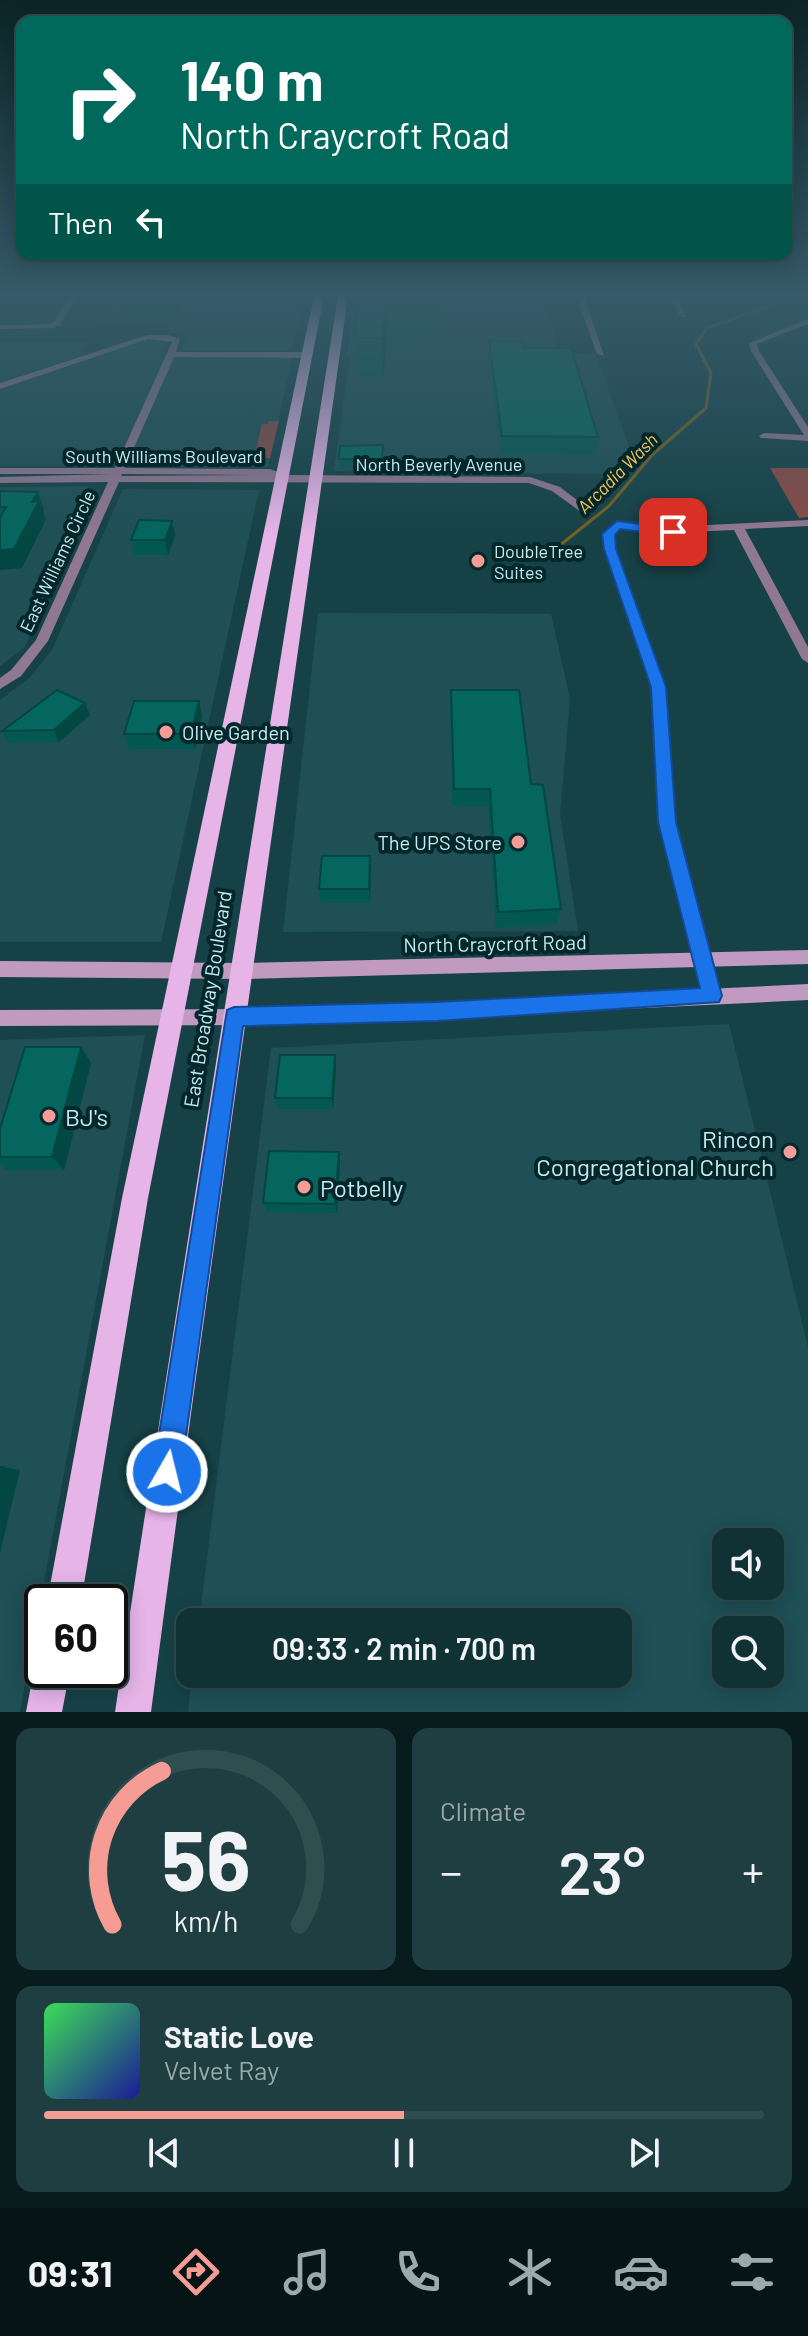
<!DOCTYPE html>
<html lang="en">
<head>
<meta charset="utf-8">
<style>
  body { margin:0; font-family:Barlow,sans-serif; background:#1e3e41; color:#f1f3f6; height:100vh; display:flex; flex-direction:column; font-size:30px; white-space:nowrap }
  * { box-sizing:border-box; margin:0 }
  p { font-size:26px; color:#9caaad }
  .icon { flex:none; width:44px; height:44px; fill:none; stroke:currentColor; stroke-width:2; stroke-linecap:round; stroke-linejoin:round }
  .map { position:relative; height:1712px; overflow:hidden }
  .sheet { display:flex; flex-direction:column; gap:16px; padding:16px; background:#091c1d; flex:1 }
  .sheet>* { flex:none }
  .banner { position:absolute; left:16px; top:16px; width:776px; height:244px; border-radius:16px; box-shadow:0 4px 20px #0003,0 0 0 2px #304d50; background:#00695c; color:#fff; overflow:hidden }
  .tools { position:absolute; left:712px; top:1528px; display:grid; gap:16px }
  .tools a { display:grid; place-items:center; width:72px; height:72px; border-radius:16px; background:#103235; box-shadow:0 4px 20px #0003,0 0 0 2px #304d50; font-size:40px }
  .speed { position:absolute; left:24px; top:1584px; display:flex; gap:16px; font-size:40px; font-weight:700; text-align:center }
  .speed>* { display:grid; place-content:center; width:104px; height:104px; border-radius:50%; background:#103235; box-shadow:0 4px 20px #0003,0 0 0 2px #304d50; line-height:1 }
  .speed .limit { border:4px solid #111; border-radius:12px; background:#fff; color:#111 }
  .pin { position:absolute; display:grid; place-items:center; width:68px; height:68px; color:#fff; margin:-34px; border-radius:16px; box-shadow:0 4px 12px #0006 }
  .me { position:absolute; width:88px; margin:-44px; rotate:8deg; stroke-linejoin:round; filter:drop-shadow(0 0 6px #0008) }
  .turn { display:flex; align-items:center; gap:28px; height:168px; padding:0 32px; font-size:36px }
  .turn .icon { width:104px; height:104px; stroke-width:2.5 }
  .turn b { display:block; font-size:56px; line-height:68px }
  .then { display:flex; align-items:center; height:76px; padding:0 32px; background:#0003; gap:16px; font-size:30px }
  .big { font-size:60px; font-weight:600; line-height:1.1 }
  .sheet .tile { flex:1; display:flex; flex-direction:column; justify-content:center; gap:12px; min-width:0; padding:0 28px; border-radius:16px; background:#1e3e41 }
  .sheet .dial { align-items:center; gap:0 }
  .dial svg { height:208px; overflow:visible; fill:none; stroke:#304d50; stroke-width:7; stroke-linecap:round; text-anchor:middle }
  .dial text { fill:#f1f3f6; stroke:none }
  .song { display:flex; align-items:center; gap:24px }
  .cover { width:96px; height:96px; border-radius:12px; background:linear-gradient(135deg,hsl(130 70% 55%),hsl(240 70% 35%)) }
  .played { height:8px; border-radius:4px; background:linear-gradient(90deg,#f59c94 50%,#304d50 50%) }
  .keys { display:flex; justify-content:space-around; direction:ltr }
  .heat { display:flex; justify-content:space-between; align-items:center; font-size:44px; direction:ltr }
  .sheet .tiles { flex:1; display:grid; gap:16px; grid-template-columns:1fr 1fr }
  .tile:last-child { grid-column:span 2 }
  .trip { position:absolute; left:176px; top:1608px; width:456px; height:80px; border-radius:16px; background:#103235; box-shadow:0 4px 20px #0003,0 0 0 2px #304d50; font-weight:600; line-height:80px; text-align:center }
  .tab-bar { display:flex; height:128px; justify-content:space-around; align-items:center; background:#061415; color:#9caaad }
  .tab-bar .icon { width:56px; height:56px }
  .tab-bar .selected { color:#f59c94 }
  .tab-bar b { font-size:36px; color:#f1f3f6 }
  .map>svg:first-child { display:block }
  .built { fill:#1e5056; fill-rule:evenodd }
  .green { fill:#8a4b46 }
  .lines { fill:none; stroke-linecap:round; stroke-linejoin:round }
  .stream { stroke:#795f22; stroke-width:3 }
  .street { fill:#917891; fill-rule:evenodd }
  .secondary { fill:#c19ac2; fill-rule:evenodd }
  .primary { fill:#e7b4e8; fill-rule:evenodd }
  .wall { fill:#035851 }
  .shaded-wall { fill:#034742 }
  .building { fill:#04665e; stroke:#034742; stroke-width:2 }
  .route { fill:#1a73e8; stroke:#114b97; stroke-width:2 }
  .poi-dot { fill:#f59c94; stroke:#03272b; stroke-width:3 }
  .labels { text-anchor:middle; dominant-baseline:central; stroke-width:8; stroke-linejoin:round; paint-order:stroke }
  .far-street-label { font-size:18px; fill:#c6ebf0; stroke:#03272b }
  .far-water-label { font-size:18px; font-style:italic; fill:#f5c659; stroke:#03272b }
  .far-poi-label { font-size:18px; fill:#c6ebf0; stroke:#03272b; text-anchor:start }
  .poi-label { font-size:20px; fill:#c6ebf0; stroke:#03272b; text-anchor:start }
  .street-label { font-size:20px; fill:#c6ebf0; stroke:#03272b }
  .near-poi-label { font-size:24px; fill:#c6ebf0; stroke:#03272b; text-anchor:start }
</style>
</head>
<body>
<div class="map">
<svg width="808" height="1712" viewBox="0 0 808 1712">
  <rect width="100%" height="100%" fill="#164247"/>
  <g class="built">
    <path d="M117,296H305L292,349L286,350H181L187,333H166L169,324L100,323Z"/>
    <path d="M354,296H544L559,353L596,354L631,453L603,474L334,471L350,356L347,355Z"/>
    <path d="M147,339H169L161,357L292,358L268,467L0,466V389Z"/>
    <path d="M0,343H87L81,356L0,382Z"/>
    <path d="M87,486L93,495L25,647L0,666V487Z"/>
    <path d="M123,489L259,490L161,942H0V700L29,678L52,650Z"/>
    <path d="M318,613L551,614L570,699L560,815L578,931L283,932Z"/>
    <path d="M729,1024L808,1347V1712H188L192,1674H618V1622H199L271,1048ZM726,1542H770V1586H726ZM726,1630H770V1674H726Z"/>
    <path d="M145,1035L20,1712H0V1040Z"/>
  </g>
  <g class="green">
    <path d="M269,421H279L270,458H254L262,424H268Z"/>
    <path d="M770,468H808V517L799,518Z"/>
  </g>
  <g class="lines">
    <path class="stream" d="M554,550L609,506L652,455L706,408L711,373L696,344L707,328L797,296"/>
    <g class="street">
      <path d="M69,296H77L60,325L54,328L0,329V325L50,324L54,321Z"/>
      <path d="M576,296H584L604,356L597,354Z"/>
      <path d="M669,296H677L687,317H681Z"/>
      <path d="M808,319V324L757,344L759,351L808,427V441L761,438L759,436L764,433L804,435L751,351L749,343Z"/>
      <path d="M147,335H168L180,339L176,352H307L311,355L307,358L174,357L125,468L270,469L286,475L530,477L560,487L590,510L581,512L552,491L529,483L119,482L48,641L21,676L0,689V678L11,670L36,640L108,482L0,483V477L112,474H0V468H115L172,342L148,339L0,389V383ZM122,474L268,475L121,476Z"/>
      <path d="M808,520V526L745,529L808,647V663L802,659L734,530L665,533L619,529L614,534L616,549L665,687L675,822L721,996L718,1002L712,1004L706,1002L703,996L659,822L651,687L604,549L602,533L617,522L688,526Z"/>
    </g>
    <g class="secondary">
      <path d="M808,950V964L243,979L0,977V961L243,963Z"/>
      <path d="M808,984V1000L292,1025L0,1026V1010L292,1009Z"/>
    </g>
    <g class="primary">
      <path d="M314,296H324L148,1198L81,1602H47L122,1198Z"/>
      <path d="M338,296H348C282,768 213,1240 151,1712H115C186,1239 264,768 338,296Z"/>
      <path d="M42,1656V1670H70L62,1712H26L34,1670Z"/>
    </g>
  </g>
  <g class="wall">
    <path d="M127,296H186L178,315L126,314L123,302Z"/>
    <path d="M360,296H441L440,331H427V342L387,344L383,376H355L354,338Z"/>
    <path d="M489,341L525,348L598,437L595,455L501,454L488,358Z"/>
    <path d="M383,445V468H340L339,459Z"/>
    <path d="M0,491L38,492L44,510L43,512L46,519L22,568L0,570Z"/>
    <path d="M172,521L175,535L168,555H135L131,540Z"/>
    <path d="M451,690L531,784L561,909L557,924L496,928L488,806H452L450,707Z"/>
    <path d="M199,701L202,716L195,749H129L124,734Z"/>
    <path d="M85,703L90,715L59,742L8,743L2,731Z"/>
    <path d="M370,856V903H321L319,889Z"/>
    <path d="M81,1047L91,1063L64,1170H6L0,1164V1129Z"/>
    <path d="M335,1055L336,1067L333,1109H278L275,1098Z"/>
    <path d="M339,1152L340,1162L337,1213L267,1212L263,1203Z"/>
  </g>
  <g class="shaded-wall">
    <path d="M178,296H186L178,315L175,303Z"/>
    <path d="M386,307L387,344L383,376L382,338Z"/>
    <path d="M38,492L44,510L43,512L46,519L22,568L0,570V550Z"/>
    <path d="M172,521L175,535L168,555L165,540Z"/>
    <path d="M199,701L202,716L195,749L191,734Z"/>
    <path d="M85,703L90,715L59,742L54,730Z"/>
    <path d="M370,856L371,870L370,903L369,889Z"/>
    <path d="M81,1047L91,1063L64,1170L52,1157Z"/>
    <path d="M335,1055L336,1067L333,1109L332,1098Z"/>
    <path d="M339,1152L340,1162L337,1213L335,1204Z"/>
    <path d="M3,1467L20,1470L0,1553V1480Z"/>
  </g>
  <g class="building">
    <path d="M127,296H178L175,303L123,302Z"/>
    <path d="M360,296H427V305L386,307L382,338H354Z"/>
    <path d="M489,341H523L525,348H571L598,437L502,436Z"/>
    <path d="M383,445L382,459H339L340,446Z"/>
    <path d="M0,491L38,492L32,502L39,501L14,549L0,550V518L6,507H0Z"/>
    <path d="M139,520L172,521L165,540H131Z"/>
    <path d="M57,690L85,703L54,730L2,731Z"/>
    <path d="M451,690H519L531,784L543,785L561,909L498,912L490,789H454Z"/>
    <path d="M134,701H199L191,734H124Z"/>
    <path d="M322,856H370L369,889H319Z"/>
    <path d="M25,1047H81L52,1157H0V1129Z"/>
    <path d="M280,1055H335L332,1098H275Z"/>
    <path d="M269,1151L339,1152L335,1204L263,1203Z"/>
    <path d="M0,1467H3L0,1480Z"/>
  </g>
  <linearGradient id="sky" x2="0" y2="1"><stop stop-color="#0c2427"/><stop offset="0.55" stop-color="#365a69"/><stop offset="1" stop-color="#365a69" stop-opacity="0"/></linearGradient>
  <rect width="808" height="536" fill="url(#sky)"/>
  <path class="route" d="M617,521L673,528L679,532L673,536L620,529L615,535L616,549L666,687L676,822L722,996L719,1002L437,1021L243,1026L181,1472L177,1482L167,1486L157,1482L153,1472L227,1010L234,1007L437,1002L700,988L658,822L651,687L604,549L602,534Z"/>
  <g class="poi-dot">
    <circle cx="478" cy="561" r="8"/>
    <circle cx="166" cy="732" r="8"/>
    <circle cx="518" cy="842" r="8"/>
    <circle cx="49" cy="1116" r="8"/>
    <circle cx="790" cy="1152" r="8"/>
    <circle cx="304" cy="1187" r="8"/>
  </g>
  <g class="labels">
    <g class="far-street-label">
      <text x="164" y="456">South Williams Boulevard</text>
      <text x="439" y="464">North Beverly Avenue</text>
      <text transform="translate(57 561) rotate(-65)">East Williams Circle</text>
    </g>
    <g class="far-water-label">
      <text transform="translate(617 473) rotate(-45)">Arcadia Wash</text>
    </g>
    <g class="far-poi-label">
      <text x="494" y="551">DoubleTree<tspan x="494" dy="21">Suites</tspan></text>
    </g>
    <g class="poi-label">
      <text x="182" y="732">Olive Garden</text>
      <text x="502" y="842" text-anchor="end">The UPS Store</text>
    </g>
    <g class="street-label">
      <text transform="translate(495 943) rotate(-1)">North Craycroft Road</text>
      <text transform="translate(207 999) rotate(-81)">East Broadway Boulevard</text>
    </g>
    <g class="near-poi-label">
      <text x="65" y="1116">BJ's</text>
      <text x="774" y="1138" text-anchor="end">Rincon<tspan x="774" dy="28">Congregational Church</tspan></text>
      <text x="320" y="1187">Potbelly</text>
    </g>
  </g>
</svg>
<div class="tools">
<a><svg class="icon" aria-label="sound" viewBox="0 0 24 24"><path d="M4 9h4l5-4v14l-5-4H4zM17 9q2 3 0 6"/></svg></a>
<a><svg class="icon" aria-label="search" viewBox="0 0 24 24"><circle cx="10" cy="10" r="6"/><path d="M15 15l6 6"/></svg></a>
</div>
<div class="speed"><div class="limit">60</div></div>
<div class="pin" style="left:673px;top:532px;background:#d93025"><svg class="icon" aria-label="arrive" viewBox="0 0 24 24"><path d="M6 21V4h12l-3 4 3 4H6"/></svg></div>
<svg class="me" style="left:167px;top:1472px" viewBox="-20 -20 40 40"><circle r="17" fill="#1a73e8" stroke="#fff" stroke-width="3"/><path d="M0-11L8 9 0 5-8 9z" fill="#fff"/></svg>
<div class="trip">09:33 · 2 min · 700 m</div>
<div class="banner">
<div class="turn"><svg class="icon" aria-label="right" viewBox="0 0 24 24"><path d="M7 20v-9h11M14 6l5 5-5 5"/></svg><div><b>140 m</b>North Craycroft Road</div></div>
<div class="then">Then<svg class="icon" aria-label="left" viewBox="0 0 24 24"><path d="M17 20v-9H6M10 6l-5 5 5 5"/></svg></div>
</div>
</div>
<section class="sheet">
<div class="tiles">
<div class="tile dial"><svg viewBox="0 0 100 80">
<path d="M14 69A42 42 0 1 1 86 69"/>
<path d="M14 69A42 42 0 0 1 33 10" stroke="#f59c94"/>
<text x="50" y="56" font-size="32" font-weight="700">56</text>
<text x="50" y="72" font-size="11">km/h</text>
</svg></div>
<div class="tile"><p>Climate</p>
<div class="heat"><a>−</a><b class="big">23°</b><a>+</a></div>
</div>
<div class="tile">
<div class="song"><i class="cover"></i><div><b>Static Love</b><p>Velvet Ray</p></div></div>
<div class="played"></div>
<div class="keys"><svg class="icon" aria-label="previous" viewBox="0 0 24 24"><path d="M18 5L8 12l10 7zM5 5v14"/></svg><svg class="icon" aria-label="pause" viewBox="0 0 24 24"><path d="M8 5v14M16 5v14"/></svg><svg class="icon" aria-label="next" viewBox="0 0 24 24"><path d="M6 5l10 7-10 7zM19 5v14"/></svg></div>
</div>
</div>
</section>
<nav class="tab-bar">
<b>09:31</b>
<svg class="icon selected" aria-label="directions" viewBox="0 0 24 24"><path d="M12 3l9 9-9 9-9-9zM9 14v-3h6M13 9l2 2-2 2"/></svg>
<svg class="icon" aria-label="music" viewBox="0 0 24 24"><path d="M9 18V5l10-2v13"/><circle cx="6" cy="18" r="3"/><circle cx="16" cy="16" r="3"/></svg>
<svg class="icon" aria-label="phone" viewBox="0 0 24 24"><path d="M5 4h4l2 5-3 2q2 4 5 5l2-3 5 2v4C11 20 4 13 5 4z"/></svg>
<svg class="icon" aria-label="climate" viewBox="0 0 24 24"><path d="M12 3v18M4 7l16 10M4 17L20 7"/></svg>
<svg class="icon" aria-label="car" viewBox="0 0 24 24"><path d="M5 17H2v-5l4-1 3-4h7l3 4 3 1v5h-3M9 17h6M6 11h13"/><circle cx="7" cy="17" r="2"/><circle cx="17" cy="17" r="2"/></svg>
<svg class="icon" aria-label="filters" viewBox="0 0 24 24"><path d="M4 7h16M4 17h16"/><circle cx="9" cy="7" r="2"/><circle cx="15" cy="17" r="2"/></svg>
</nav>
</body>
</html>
